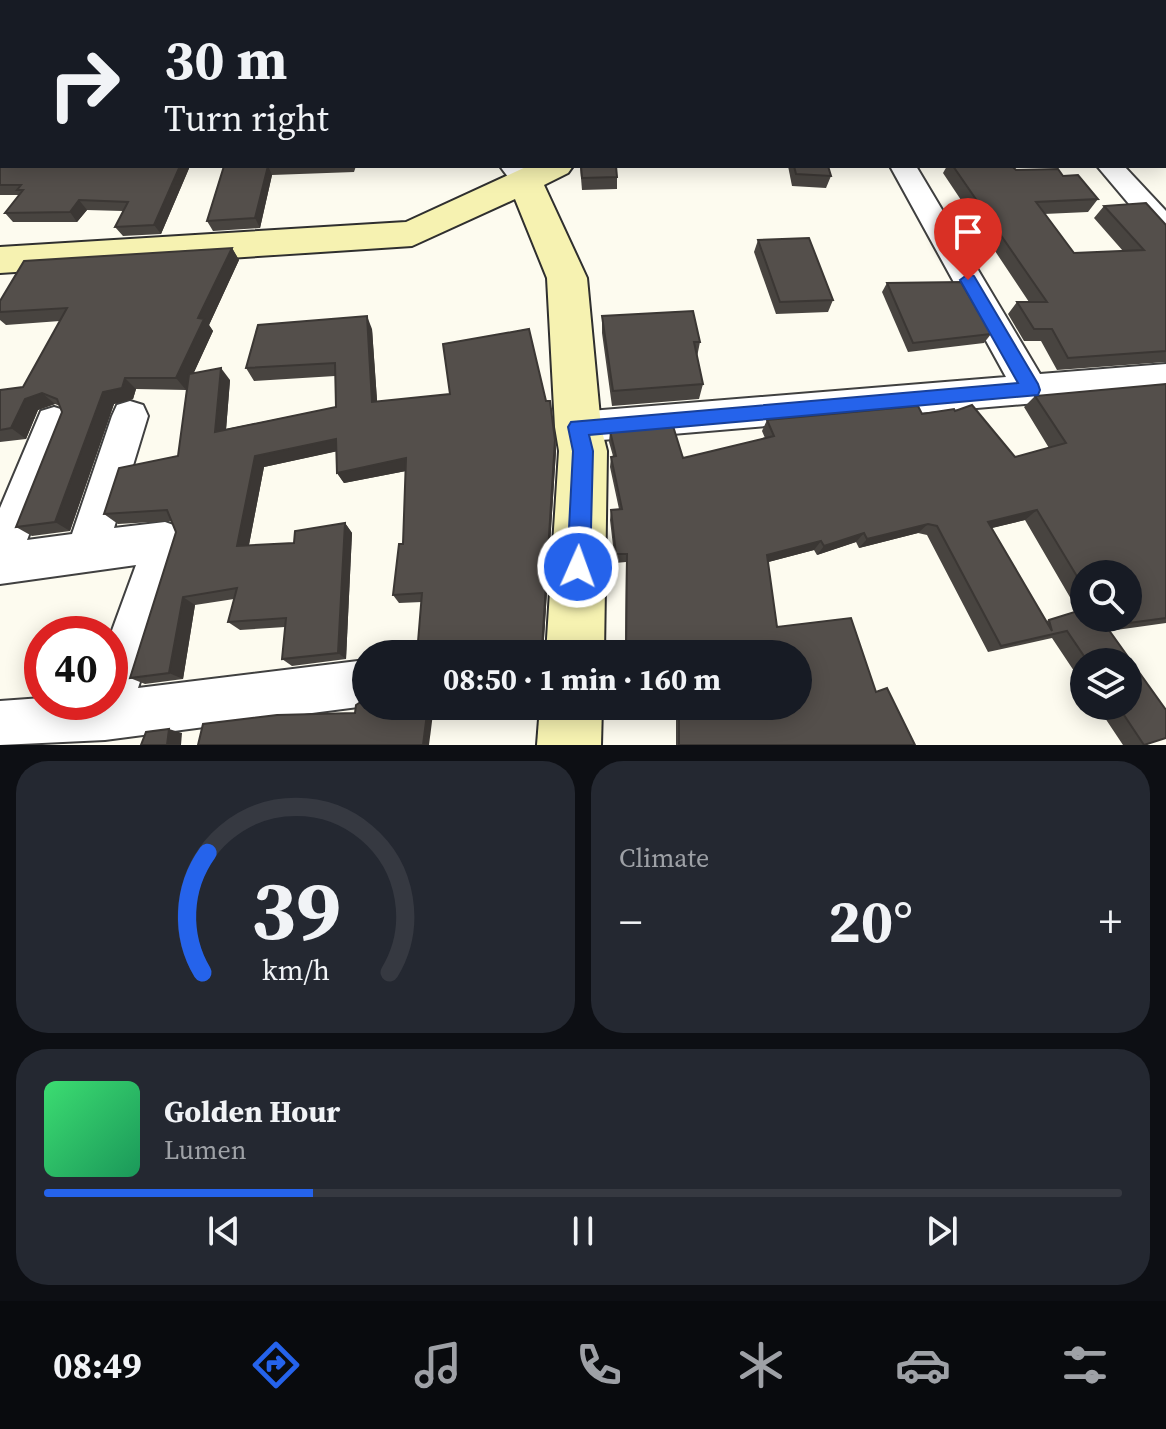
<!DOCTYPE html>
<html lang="en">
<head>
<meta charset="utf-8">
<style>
  body { margin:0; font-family:"Source Serif 4",serif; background:#242831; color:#f1f3f6; height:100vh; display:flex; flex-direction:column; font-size:30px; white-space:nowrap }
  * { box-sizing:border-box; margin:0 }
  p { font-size:26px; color:#9ea1a6 }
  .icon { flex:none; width:44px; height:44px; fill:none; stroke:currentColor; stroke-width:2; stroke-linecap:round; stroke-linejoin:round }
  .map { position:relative; height:745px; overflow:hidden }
  .panel { display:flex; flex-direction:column; gap:16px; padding:16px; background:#0d0f14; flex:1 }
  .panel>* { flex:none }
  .guide { position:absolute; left:0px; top:0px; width:1166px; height:168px; box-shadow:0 4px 20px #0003; background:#171b24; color:#f1f3f6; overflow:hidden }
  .tools { position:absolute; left:1070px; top:560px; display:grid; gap:16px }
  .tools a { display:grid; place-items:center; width:72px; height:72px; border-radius:50%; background:#171b24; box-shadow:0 4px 20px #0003; font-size:40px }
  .speed { position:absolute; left:24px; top:616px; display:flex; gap:16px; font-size:40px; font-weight:700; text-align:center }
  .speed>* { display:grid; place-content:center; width:104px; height:104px; border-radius:50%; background:#171b24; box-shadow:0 4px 20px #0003; line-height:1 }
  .speed .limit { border:12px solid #d22; background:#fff; color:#111 }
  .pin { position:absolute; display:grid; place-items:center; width:68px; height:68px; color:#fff; margin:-82px -34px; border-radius:50% 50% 50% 0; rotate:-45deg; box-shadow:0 0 8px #0007 }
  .pin .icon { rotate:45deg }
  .me { position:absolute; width:88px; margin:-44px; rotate:2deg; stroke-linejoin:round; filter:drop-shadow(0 0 6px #0008) }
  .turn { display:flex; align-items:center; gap:28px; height:168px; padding:0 32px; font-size:36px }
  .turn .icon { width:104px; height:104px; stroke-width:2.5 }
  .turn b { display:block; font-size:56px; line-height:68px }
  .big { font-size:60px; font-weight:700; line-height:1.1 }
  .panel .tile { flex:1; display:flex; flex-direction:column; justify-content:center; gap:12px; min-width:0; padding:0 28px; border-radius:32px; background:#242831 }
  .panel .dial { align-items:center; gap:0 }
  .dial svg { height:208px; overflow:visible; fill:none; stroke:#363941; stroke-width:7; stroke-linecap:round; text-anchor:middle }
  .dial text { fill:#f1f3f6; stroke:none }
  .song { display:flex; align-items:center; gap:24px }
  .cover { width:96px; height:96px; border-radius:12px; background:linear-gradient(135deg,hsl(140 70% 55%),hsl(150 70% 35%)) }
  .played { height:8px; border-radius:4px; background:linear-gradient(90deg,#2563eb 25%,#363941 25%) }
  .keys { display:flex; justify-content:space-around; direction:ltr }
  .heat { display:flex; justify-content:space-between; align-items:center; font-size:44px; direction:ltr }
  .panel .tiles { flex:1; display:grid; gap:16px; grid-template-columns:1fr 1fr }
  .tile:last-child { grid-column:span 2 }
  .trip { position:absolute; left:352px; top:640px; width:460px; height:80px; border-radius:40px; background:#171b24; box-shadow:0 4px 20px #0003; font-weight:700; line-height:80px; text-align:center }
  .menu { display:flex; height:128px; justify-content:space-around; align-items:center; background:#090b0e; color:#9ea1a6 }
  .menu .icon { width:56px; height:56px }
  .menu .active { color:#2563eb }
  .menu b { font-size:36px; color:#f1f3f6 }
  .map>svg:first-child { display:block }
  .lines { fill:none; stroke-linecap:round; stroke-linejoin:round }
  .street-casing { stroke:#404040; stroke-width:4 }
  .secondary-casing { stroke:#2f2f2f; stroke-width:4 }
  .street { fill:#fff; fill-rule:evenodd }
  .secondary { fill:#f6f2b1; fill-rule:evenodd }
  .wall { fill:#484440; fill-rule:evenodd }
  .shaded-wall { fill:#3b3734 }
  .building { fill:#544f4b; stroke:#3b3734; stroke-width:2; fill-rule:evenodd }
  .route { fill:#2563eb; stroke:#184099; stroke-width:2 }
</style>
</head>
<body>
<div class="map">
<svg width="1166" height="745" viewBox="0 0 1166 745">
  <rect width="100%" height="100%" fill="#fdfbef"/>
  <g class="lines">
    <defs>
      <g id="street">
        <path d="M433,0H453L432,2Z"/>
        <path d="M500,166H527L538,180L534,186C516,190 510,180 500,166Z"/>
        <path d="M890,166H916L1040,374L1166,364V392L578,442L565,438L560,427L565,416L578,412L1006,377Z"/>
        <path d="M1097,166H1124L1166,211V238L1156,236Z"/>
        <path d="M130,401L143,405L148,416L114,528L165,522L179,527L185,541L138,688L366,660V706L105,740L0,745V701L42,698V702H110V636L136,565L0,584V508L41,411L54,407L67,411L72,422L27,540L72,534L112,416L117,405Z"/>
      </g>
      <g id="secondary">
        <rect x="1164" y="18" width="2" height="16"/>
        <path d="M528,166H573L568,173L544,185L587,278L601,427L607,451L604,654H546L559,451L555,427L547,278L515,199L412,246L0,273V247L406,222Z"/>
        <path d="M540,706H602L601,745H537Z"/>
      </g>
    </defs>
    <use href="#street" class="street-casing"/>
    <use href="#secondary" class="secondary-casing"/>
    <use href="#street" class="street"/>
    <use href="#secondary" class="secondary"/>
  </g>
  <g class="wall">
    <path d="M903,0H1078L1077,2H904Z"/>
    <path d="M0,165L190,166L161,234L123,236L115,227L123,211L87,210L77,222H13L5,213L19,195H0Z"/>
    <path d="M224,166H362H356L354,172L272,175L260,228L213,231L207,221Z"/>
    <path d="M580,166L617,177V189L582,190Z"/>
    <path d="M788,166H828L831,176L826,188L792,186Z"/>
    <path d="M947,166H1012L1016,170L1063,176L1098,199L1088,212L1044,214L1074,253L1123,251L1094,218L1104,206L1166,225V362L1057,370L1041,341H1024L1008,314L1017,302H1029L943,173Z"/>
    <path d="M758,240L833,300L828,312L776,314L754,252Z"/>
    <path d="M232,248L239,260L209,325L213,331L193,374L230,380L226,429L336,407L335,376L254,381L246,368L372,329L377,401L555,440L556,451L543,654H417L422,602L399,603L393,595L403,544L406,471L344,483L337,473V451L264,467L249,545L294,543L345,523L352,533L346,659L292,666L282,659L285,627L240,630L228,622L234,599L195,605L183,679L145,684L130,678L176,532L171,521L118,524L104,514L178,456L187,386L186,390L136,389L133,399L114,404L70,531L32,536L16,527L62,412L60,406L55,404L38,410L26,439L0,442V390L23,387L60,321L6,325L0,320V312Z"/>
    <path d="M887,283L991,334L984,343L908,352L882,292Z"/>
    <path d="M602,316L700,342L697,357L703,384L699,399L612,406L602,333Z"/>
    <path d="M1166,384V623L1109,631L1166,710V738L1143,745H1123L1097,706H1128V662H1084V686L1052,638L988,652L927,535L918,533L859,548L856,542L817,555L814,550L768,562L777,627L851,618L876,692L887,688L915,745H676V711L605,710V706H798V654H625L626,562L615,563L610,520L611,510L619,509L610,467L611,457L613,456L609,442L610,431L673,426L683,458L765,438L762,431L767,420L918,406L922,414L954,409L955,411L972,405L1015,457L1049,448L1024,407L1035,396ZM1025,520L1078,611L1046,621L991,528ZM1084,574H1128V618H1084Z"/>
  </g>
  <g class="shaded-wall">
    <path d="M180,166H190L161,234L154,225Z"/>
    <path d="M268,166L272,175L260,228L255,218Z"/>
    <path d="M79,200L87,210L77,222L70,212Z"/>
    <path d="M232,248L239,260L209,325L213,331L186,390L176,378L198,318Z"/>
    <path d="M367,316L372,329L378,414L372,402Z"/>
    <path d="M221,368L230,380L225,443L215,432Z"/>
    <path d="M125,378L136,389L133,399L114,404L70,531L55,522L103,392Z"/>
    <path d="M42,393L55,404L38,410L26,439L11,428L25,399Z"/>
    <path d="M336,439L343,450L264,467L247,555L237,546L255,456Z"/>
    <path d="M555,440L556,451L543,654L542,648Z"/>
    <path d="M406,458L411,470L344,483L337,473Z"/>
    <path d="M1037,510L1025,520L976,532L988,522Z"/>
    <path d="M345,523L352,533L346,659L338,653Z"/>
    <path d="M928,524L918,533L859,548L867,539Z"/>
    <path d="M864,533L856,542L817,555L824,546Z"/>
    <path d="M821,541L814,550L761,564L767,555Z"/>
    <path d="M183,597L195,605L183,679L169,673Z"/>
    <path d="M428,706H434L429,745H423Z"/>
    <path d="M169,729L182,733L181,745H167Z"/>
  </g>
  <g class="building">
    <path d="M0,0H289L288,2H2V31H0Z"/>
    <rect x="392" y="0" width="28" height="2"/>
    <path d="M924,0H1074L1043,2H926Z"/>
    <path d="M2,67V104H0V69Z"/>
    <path d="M2,163V166H180L154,225L115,227L128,202L79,200L70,212L5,213L23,190H17L21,185H0V165Z"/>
    <path d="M224,166H268L255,218L207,221Z"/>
    <path d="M581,166H616L617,177L582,178Z"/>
    <path d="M794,166H828L831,176L796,174Z"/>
    <path d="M953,166H1012L1016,170L1058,169L1063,176L1078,175L1098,199L1036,202L1074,253L1144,250L1104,206L1146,203L1166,225V351L1068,358L1052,329H1034L1017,302H1047Z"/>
    <path d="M809,238L833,300L780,302L758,240Z"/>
    <path d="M232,248L198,318L204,319L176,378H125L122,388L103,392L55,522L16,527L62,412L57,399L42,393L25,399L11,428L0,430V390L23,387L67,308L0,312V301L24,261Z"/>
    <path d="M961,282L991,334L913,343L887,283Z"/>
    <path d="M693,311L700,342H694L703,384L613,391L602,316Z"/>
    <path d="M367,316L372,402L450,394L443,344L529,329L546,401H550L555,440L542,648L417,654L422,593L393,595L399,544H403L406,458L337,473L336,439L255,456L237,546L294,543L295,531L345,523L338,653L282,659L286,618L228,622L237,588L183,597L169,673L130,678L176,532L167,510L104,514L119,468L178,456L189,374L221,368L215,432L336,407L335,363L246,368L258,325Z"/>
    <path d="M1166,384V618L1106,626L1166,710V738L1144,745L1118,706H1128V662H1088L1067,631L1001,646L937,526L928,524L867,539L864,533L824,546L821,541L767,555L777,627L851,618L876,692L887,688L915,745H679V706H661H798V654H626L627,554H616L611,510L622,509L611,457L616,456L610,431L673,426L683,458L774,436L767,420L918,406L922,414L954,409L955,411L972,405L1015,457L1066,443L1035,396ZM1037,510L1084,588V574H1128V618H1084V609L1049,620L1052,631L988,522Z"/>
    <path d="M362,687H366V706H428L423,745H198L203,724L277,715L355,713L356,705L362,701Z"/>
    <path d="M169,729L167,745H141L146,732Z"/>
  </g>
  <path class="route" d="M968,274L974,276L1038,384L1040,390L1038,395L589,435L593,451L590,567L586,575L578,578L571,575L567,567L573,451L568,427L571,422L1018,383L960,280Z"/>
</svg>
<div class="tools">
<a><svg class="icon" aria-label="search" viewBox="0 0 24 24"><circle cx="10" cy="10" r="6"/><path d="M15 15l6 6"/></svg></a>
<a><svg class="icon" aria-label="layers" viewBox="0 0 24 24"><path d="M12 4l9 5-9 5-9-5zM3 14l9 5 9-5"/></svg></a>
</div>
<div class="speed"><div class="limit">40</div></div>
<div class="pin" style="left:968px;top:280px;background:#d93025"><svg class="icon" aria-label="arrive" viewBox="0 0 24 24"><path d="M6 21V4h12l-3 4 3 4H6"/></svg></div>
<svg class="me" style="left:578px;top:567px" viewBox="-20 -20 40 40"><circle r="17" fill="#2563eb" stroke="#fff" stroke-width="3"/><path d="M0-11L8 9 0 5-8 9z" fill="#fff"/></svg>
<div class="trip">08:50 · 1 min · 160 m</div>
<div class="guide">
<div class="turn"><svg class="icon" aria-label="right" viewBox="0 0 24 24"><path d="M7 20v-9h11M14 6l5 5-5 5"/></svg><div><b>30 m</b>Turn right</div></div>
</div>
</div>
<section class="panel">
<div class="tiles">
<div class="tile dial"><svg viewBox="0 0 100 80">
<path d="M14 69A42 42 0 1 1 86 69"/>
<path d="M14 69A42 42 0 0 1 16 23" stroke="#2563eb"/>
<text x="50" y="56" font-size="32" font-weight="700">39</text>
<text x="50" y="72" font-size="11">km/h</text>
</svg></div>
<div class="tile"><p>Climate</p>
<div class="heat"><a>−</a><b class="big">20°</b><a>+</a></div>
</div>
<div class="tile">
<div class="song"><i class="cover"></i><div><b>Golden Hour</b><p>Lumen</p></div></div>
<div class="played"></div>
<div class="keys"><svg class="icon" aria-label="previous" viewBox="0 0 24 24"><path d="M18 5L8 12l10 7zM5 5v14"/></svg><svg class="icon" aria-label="pause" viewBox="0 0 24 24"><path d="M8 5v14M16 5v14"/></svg><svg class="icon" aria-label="next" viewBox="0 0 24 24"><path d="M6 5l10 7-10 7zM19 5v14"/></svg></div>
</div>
</div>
</section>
<nav class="menu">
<b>08:49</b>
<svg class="icon active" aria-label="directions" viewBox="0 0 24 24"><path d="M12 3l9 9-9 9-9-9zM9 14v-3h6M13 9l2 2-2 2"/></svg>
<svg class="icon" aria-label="music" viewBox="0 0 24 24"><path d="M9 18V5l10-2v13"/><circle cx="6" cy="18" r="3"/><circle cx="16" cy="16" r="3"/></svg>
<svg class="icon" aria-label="phone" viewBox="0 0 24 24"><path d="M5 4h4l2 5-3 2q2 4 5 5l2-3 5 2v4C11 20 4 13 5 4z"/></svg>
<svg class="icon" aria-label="climate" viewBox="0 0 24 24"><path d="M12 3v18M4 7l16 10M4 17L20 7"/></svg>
<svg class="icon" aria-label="car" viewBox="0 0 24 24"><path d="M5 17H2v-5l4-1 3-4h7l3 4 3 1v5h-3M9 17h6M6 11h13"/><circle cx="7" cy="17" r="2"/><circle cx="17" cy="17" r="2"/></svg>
<svg class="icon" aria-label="filters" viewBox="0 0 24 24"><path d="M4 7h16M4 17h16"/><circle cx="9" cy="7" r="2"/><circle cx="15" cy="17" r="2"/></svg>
</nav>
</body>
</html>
